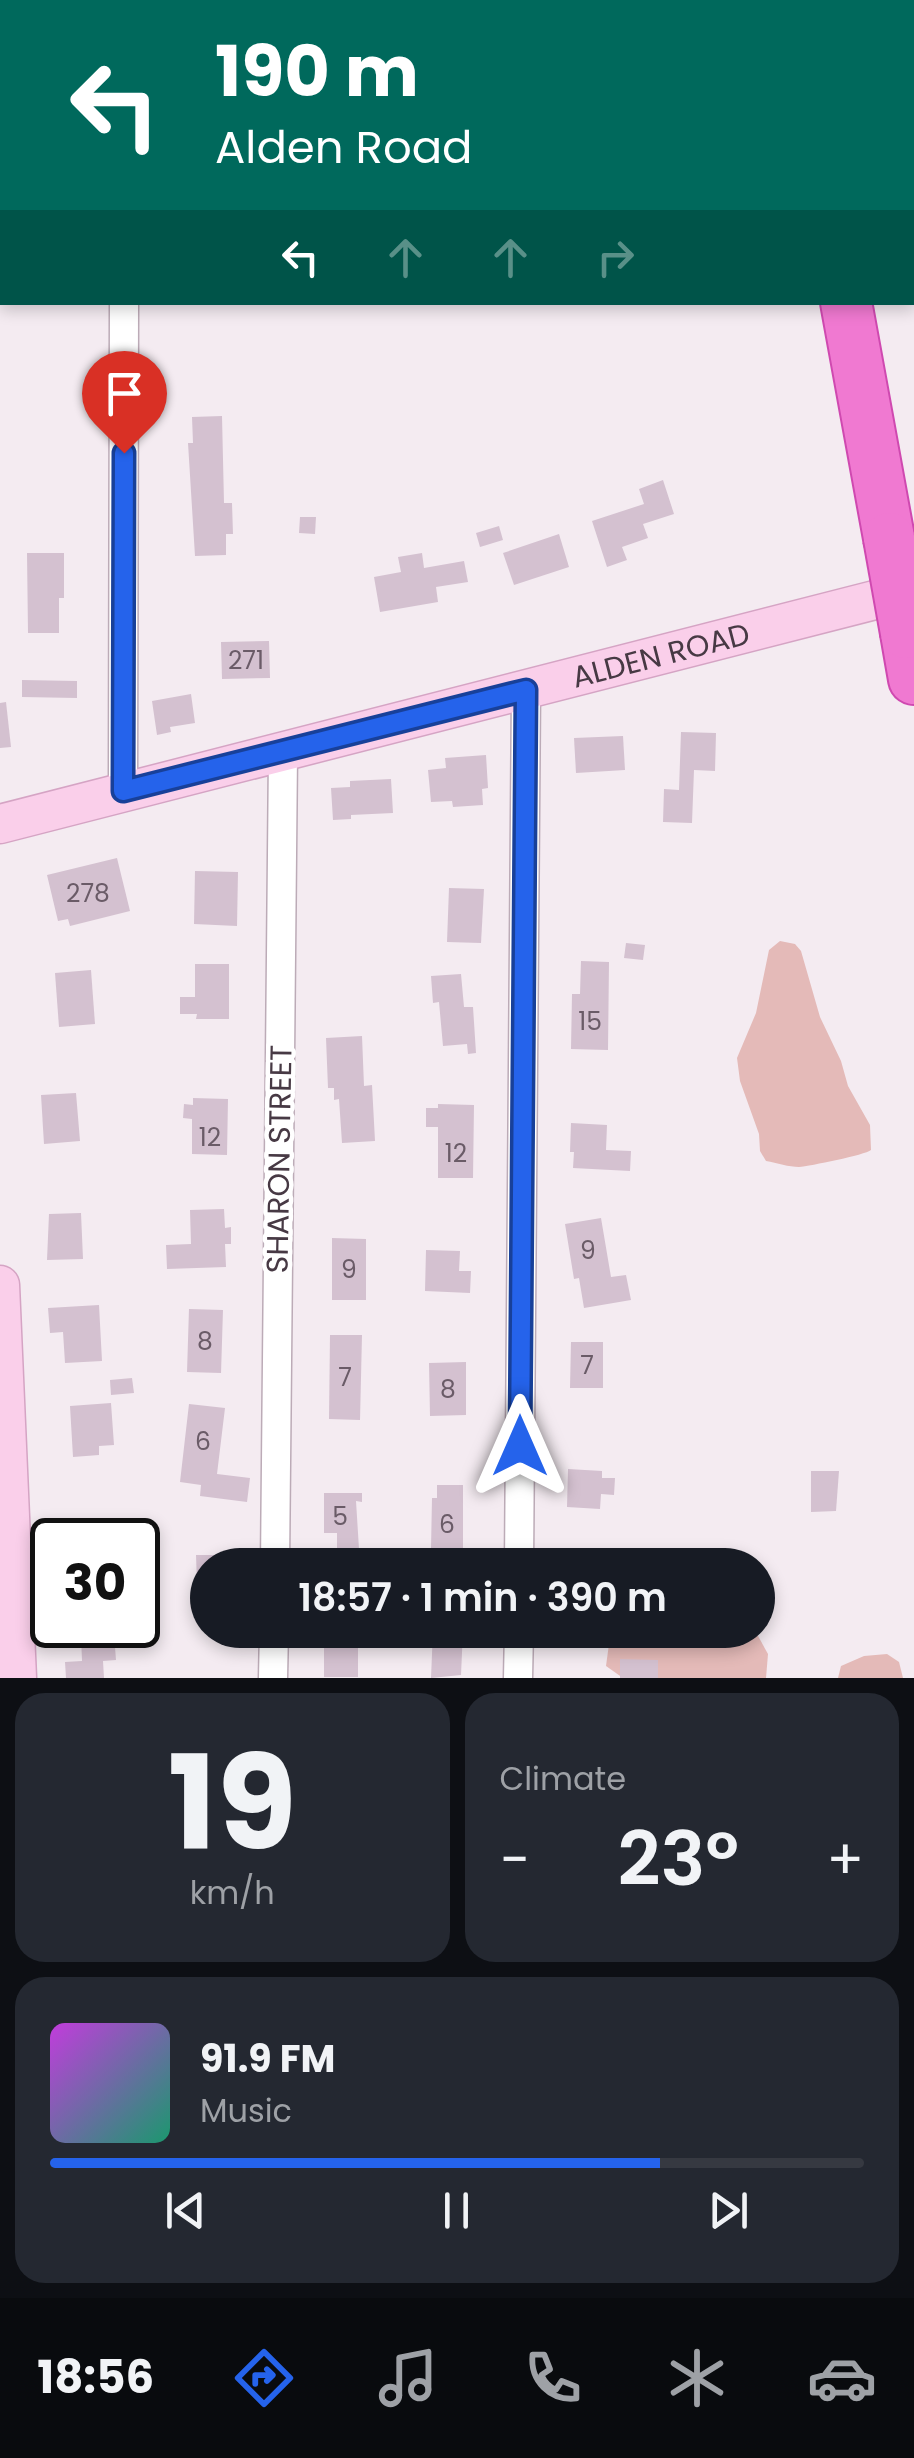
<!DOCTYPE html>
<html lang="en">
<head>
<meta charset="utf-8">
<style>
  body { margin:0; font-family:Poppins,sans-serif; background:#242831; color:#f1f3f6; height:100vh; display:flex; flex-direction:column; font-size:38px; white-space:nowrap }
  * { box-sizing:border-box; margin:0 }
  p { font-size:32px; color:#9ea1a6 }
  .icon { flex:none; width:55px; height:55px; fill:none; stroke:currentColor; stroke-width:2; stroke-linecap:round; stroke-linejoin:round }
  .map { position:relative; height:1678px; overflow:hidden }
  .panel { display:flex; flex-direction:column; gap:15px; padding:15px; background:#0d0f14; flex:1 }
  .panel>* { flex:none }
  .top-card { position:absolute; left:0px; top:0px; width:915px; height:305px; box-shadow:0 5px 15px #0003; background:#00695c; color:#fff; overflow:hidden }
  .speed { position:absolute; left:30px; top:1518px; display:flex; gap:20px; font-size:50px; font-weight:700; text-align:center }
  .speed>* { display:grid; place-content:center; width:130px; height:130px; border-radius:50%; background:#171b24; box-shadow:0 5px 15px #0003; line-height:1 }
  .speed .limit { border:5px solid #111; border-radius:15px; background:#fff; color:#111 }
  .pin { position:absolute; display:grid; place-items:center; width:85px; height:85px; color:#fff; margin:-102px -42px; border-radius:50% 50% 50% 0; rotate:-45deg; box-shadow:0 0 10px #0007 }
  .pin .icon { rotate:45deg }
  .me { position:absolute; width:110px; margin:-55px; rotate:0deg; stroke-linejoin:round; filter:drop-shadow(0 0 8px #0008) }
  .turn { display:flex; align-items:center; gap:35px; height:210px; padding:0 50px; font-size:45px }
  .turn .icon { width:130px; height:130px; stroke-width:2.5 }
  .turn b { display:block; font-size:70px; line-height:85px }
  .lanes { display:flex; align-items:center; height:95px; padding:0 50px; background:#0003; justify-content:center; gap:50px; direction:ltr }
  .lanes .off { opacity:.35 }
  .big { font-size:75px; font-weight:600; line-height:1.1 }
  .panel .card { flex:1; display:flex; flex-direction:column; justify-content:center; gap:15px; min-width:0; padding:0 35px; border-radius:30px; background:#242831 }
  .panel .dial { align-items:center; gap:0 }
  .dial b { font-size:130px; line-height:1 }
  .song { display:flex; align-items:center; gap:30px }
  .cover { width:120px; height:120px; border-radius:15px; background:linear-gradient(135deg,hsl(290 70% 55%),hsl(160 70% 35%)) }
  .played { height:10px; border-radius:5px; background:linear-gradient(90deg,#2563eb 75%,#363941 75%) }
  .keys { display:flex; justify-content:space-around; direction:ltr }
  .heat { display:flex; justify-content:space-between; align-items:center; font-size:55px; direction:ltr }
  .panel .tiles { flex:1; display:grid; gap:15px; grid-template-columns:1fr 1fr }
  .card:last-child { grid-column:span 2 }
  .trip { position:absolute; left:190px; top:1548px; width:585px; height:100px; border-radius:50px; background:#171b24; box-shadow:0 5px 15px #0003; font-weight:600; line-height:100px; text-align:center }
  .dock { display:flex; height:160px; justify-content:space-around; align-items:center; background:#090b0e; color:#9ea1a6 }
  .dock .icon { width:70px; height:70px }
  .dock .current { color:#2563eb }
  .dock b { font-size:45px; color:#f1f3f6 }
  .map>svg:first-child { display:block }
  .green { fill:#e4bab8 }
  .building { fill:#d4c1d0 }
  .lines { fill:none; stroke-linecap:round; stroke-linejoin:round }
  .street-casing { stroke:#bcabb7; stroke-width:31 }
  .secondary-casing { stroke:#d5a4c4; stroke-width:41 }
  .highway-casing { stroke:#cf49b0; stroke-width:54 }
  .street { stroke:#fff; stroke-width:28 }
  .secondary { stroke:#facfea; stroke-width:38 }
  .highway { stroke:#f079d1; stroke-width:50 }
  .highway-bridge-casing { stroke:#cf49b0; stroke-width:54; stroke-linecap:butt }
  .highway-bridge { stroke:#f079d1; stroke-width:50 }
  .route-casing { stroke:#184099; stroke-width:25 }
  .route { stroke:#2563eb; stroke-width:18 }
  .labels { text-anchor:middle; dominant-baseline:central; stroke-width:9; stroke-linejoin:round; paint-order:stroke }
  .number-label { font-size:25px; fill:#6a5b67 }
  .street-label { font-size:30px; fill:#473944; stroke:#fff }
</style>
</head>
<body>
<div class="map">
<svg width="914" height="1678" viewBox="0 0 914 1678">
  <rect width="100%" height="100%" fill="#f4ebf1"/>
  <g class="green">
    <path d="M780,941L795,944L801,951L820,1017L841,1061L848,1086L870,1125L871,1150C865,1155 810,1166 799,1167C789,1167 777,1163 766,1161L760,1151L759,1134L740,1081L737,1058L756,1013L769,950Z"/>
    <path d="M742,1630L758,1636L768,1654L766,1678H623L606,1666L609,1644L623,1636Z"/>
    <path d="M887,1654L899,1662L903,1678H838L841,1666L864,1656Z"/>
  </g>
  <g class="building">
    <path d="M222,416L224,503H232L233,534H226V555L195,556L188,443H193L192,417Z"/>
    <path d="M663,480L674,514L643,524L648,538L622,547L627,560L607,567L592,521L644,504L639,489Z"/>
    <path d="M300,517H316L315,534L299,533Z"/>
    <path d="M499,526L503,540L480,547L476,533Z"/>
    <path d="M559,534L569,567L514,585L503,553Z"/>
    <path d="M27,553H64V598H59V633H28Z"/>
    <path d="M422,553L424,568L464,561L468,582L436,587L438,602L380,612L374,577L401,572L398,557Z"/>
    <path d="M269,641L270,678L222,679L221,642Z"/>
    <path d="M22,680L77,681V698L22,697Z"/>
    <path d="M191,694L195,723L170,727L171,732L157,735L152,701Z"/>
    <path d="M6,702L11,747L0,748V703Z"/>
    <path d="M681,732L716,733L715,771L694,770L692,823L663,822L664,789L679,790Z"/>
    <path d="M623,736L625,770L576,773L574,738Z"/>
    <path d="M486,755L488,788L482,789L483,805L453,807L452,801L431,802L428,770L446,768L445,758Z"/>
    <path d="M391,779L393,813L351,815V819L333,820L331,788L350,787V781Z"/>
    <path d="M117,858L130,911L70,926L68,919L58,921L47,875Z"/>
    <path d="M195,871L238,872L237,926L194,924Z"/>
    <path d="M449,888L484,889L481,943L447,942Z"/>
    <path d="M626,943L645,945L643,960L624,958Z"/>
    <path d="M581,961L609,962L608,1050L571,1049L572,994H580Z"/>
    <path d="M195,964H229V1019H196L197,1014H180V997H195Z"/>
    <path d="M91,970L95,1024L59,1027L55,973Z"/>
    <path d="M461,974L464,1007H473L476,1053L468,1054L467,1044L443,1046L439,1002L433,1003L431,976Z"/>
    <path d="M362,1036L364,1086L372,1085L375,1141L342,1143L339,1099L334,1100V1088H328L326,1038Z"/>
    <path d="M76,1093L80,1141L44,1144L41,1095Z"/>
    <path d="M193,1098L228,1099L227,1155L192,1154V1119L183,1118L184,1104L193,1105Z"/>
    <path d="M438,1104L474,1105L473,1178H438V1127H426V1108H438Z"/>
    <path d="M571,1123L607,1125L606,1150L631,1151L630,1171L573,1168L574,1152H570Z"/>
    <path d="M224,1209L225,1228L231,1227V1244H225L226,1267L167,1269L166,1245L191,1244L190,1210Z"/>
    <path d="M81,1213L83,1259L47,1260L49,1214Z"/>
    <path d="M601,1218L611,1277L626,1275L631,1300L584,1308L579,1278L574,1279L565,1224Z"/>
    <path d="M332,1238L366,1239V1300H332Z"/>
    <path d="M426,1250L460,1251L459,1271H471L470,1293L425,1291Z"/>
    <path d="M99,1305L102,1361L65,1363L63,1332L50,1333L48,1308Z"/>
    <path d="M189,1309L223,1310L221,1373L187,1372Z"/>
    <path d="M330,1335H362L360,1420L329,1419Z"/>
    <path d="M571,1342H603V1388H570Z"/>
    <path d="M466,1362V1415L430,1416L429,1363Z"/>
    <path d="M132,1378L134,1393L111,1395L110,1380Z"/>
    <path d="M111,1403L114,1445L99,1446V1455L73,1457L70,1406Z"/>
    <path d="M189,1404L225,1408L217,1474L250,1478L247,1502L200,1496L201,1485L180,1482Z"/>
    <path d="M568,1469L602,1471V1478H615L614,1495L601,1494L600,1509L567,1507Z"/>
    <path d="M811,1471H839L836,1511L811,1512Z"/>
    <path d="M437,1485H463V1549H431L432,1498H437Z"/>
    <path d="M324,1493H362V1502L356,1501L360,1565H331V1553H337V1533H324Z"/>
    <path d="M100,1529L102,1540H73L72,1531Z"/>
    <path d="M196,1555H228L229,1565H208V1611L198,1612Z"/>
    <rect x="324" y="1630" width="34" height="47"/>
    <path d="M433,1630H463L461,1675L431,1678Z"/>
    <path d="M114,1634L116,1660L103,1661L104,1678H66L65,1662L82,1661L81,1636Z"/>
    <path d="M620,1659L658,1660V1678H620Z"/>
  </g>
  <g class="lines">
    <defs>
      <g id="street">
        <path d="M125,2V0"/>
        <path d="M123,791L124,302"/>
        <path d="M275,1565L283,753"/>
        <path d="M519,1565L526,690"/>
        <path d="M273,1678L274,1630"/>
        <path d="M518,1678L519,1630"/>
      </g>
      <g id="secondary">
        <path id="s1" d="M0,824L914,590"/>
        <path d="M0,1285L17,1678"/>
      </g>
      <g id="highway">
        <path d="M792,0L793,2"/>
        <path d="M869,0V2"/>
        <path d="M912,244L914,252"/>
        <path d="M846,302L889,538"/>
        <path d="M906,633L914,679"/>
      </g>
    </defs>
    <use href="#street" class="street-casing"/>
    <use href="#secondary" class="secondary-casing"/>
    <use href="#highway" class="highway-casing"/>
    <use href="#street" class="street"/>
    <use href="#secondary" class="secondary"/>
    <use href="#highway" class="highway"/>
    <defs>
      <path id="highway-bridge" d="M889,538L906,633"/>
    </defs>
    <use href="#highway-bridge" class="highway-bridge-casing"/>
    <use href="#highway-bridge" class="highway-bridge"/>
  </g>
  <g class="lines">
    <defs>
      <path id="route" d="M124,453L123,791L526,690L520,1446"/>
    </defs>
    <use href="#route" class="route-casing"/>
    <use href="#route" class="route"/>
  </g>
  <g class="labels">
    <g class="number-label">
      <text x="246" y="660">271</text>
      <text x="88" y="893">278</text>
      <text x="590" y="1021">15</text>
      <text x="210" y="1137">12</text>
      <text x="456" y="1153">12</text>
      <text x="588" y="1250">9</text>
      <text x="349" y="1269">9</text>
      <text x="205" y="1341">8</text>
      <text x="587" y="1365">7</text>
      <text x="345" y="1377">7</text>
      <text x="448" y="1389">8</text>
      <text x="203" y="1441">6</text>
      <text x="340" y="1516">5</text>
      <text x="447" y="1524">6</text>
    </g>
    <g class="street-label">
      <text stroke="none"><textPath href="#s1" startOffset="682">ALDEN ROAD</textPath></text>
      <text transform="translate(279 1159) rotate(-89)">SHARON STREET</text>
    </g>
  </g>
</svg>
<div class="speed"><div class="limit">30</div></div>
<div class="pin" style="left:124px;top:453px;background:#d93025"><svg class="icon" aria-label="arrive" viewBox="0 0 24 24"><path d="M6 21V4h12l-3 4 3 4H6"/></svg></div>
<svg class="me" style="left:520px;top:1446px" viewBox="-20 -20 40 40"><path d="M0-17L14 15 0 8-14 15z" fill="#2563eb" stroke="#fff" stroke-width="4"/></svg>
<div class="trip">18:57 · 1 min · 390 m</div>
<div class="top-card">
<div class="turn"><svg class="icon" aria-label="left" viewBox="0 0 24 24"><path d="M17 20v-9H6M10 6l-5 5 5 5"/></svg><div><b>190 m</b>Alden Road</div></div>
<div class="lanes"><svg class="icon" aria-label="left" viewBox="0 0 24 24"><path d="M17 20v-9H6M10 6l-5 5 5 5"/></svg><svg class="icon off" aria-label="ahead" viewBox="0 0 24 24"><path d="M12 20V5M6 11l6-6 6 6"/></svg><svg class="icon off" aria-label="ahead" viewBox="0 0 24 24"><path d="M12 20V5M6 11l6-6 6 6"/></svg><svg class="icon off" aria-label="right" viewBox="0 0 24 24"><path d="M7 20v-9h11M14 6l5 5-5 5"/></svg></div>
</div>
</div>
<section class="panel">
<div class="tiles">
<div class="card dial"><b>19</b><p>km/h</p></div>
<div class="card"><p>Climate</p>
<div class="heat"><a>−</a><b class="big">23°</b><a>+</a></div>
</div>
<div class="card">
<div class="song"><i class="cover"></i><div><b>91.9 FM</b><p>Music</p></div></div>
<div class="played"></div>
<div class="keys"><svg class="icon" aria-label="previous" viewBox="0 0 24 24"><path d="M18 5L8 12l10 7zM5 5v14"/></svg><svg class="icon" aria-label="pause" viewBox="0 0 24 24"><path d="M8 5v14M16 5v14"/></svg><svg class="icon" aria-label="next" viewBox="0 0 24 24"><path d="M6 5l10 7-10 7zM19 5v14"/></svg></div>
</div>
</div>
</section>
<nav class="dock">
<b>18:56</b>
<svg class="icon current" aria-label="directions" viewBox="0 0 24 24"><path d="M12 3l9 9-9 9-9-9zM9 14v-3h6M13 9l2 2-2 2"/></svg>
<svg class="icon" aria-label="music" viewBox="0 0 24 24"><path d="M9 18V5l10-2v13"/><circle cx="6" cy="18" r="3"/><circle cx="16" cy="16" r="3"/></svg>
<svg class="icon" aria-label="phone" viewBox="0 0 24 24"><path d="M5 4h4l2 5-3 2q2 4 5 5l2-3 5 2v4C11 20 4 13 5 4z"/></svg>
<svg class="icon" aria-label="climate" viewBox="0 0 24 24"><path d="M12 3v18M4 7l16 10M4 17L20 7"/></svg>
<svg class="icon" aria-label="car" viewBox="0 0 24 24"><path d="M5 17H2v-5l4-1 3-4h7l3 4 3 1v5h-3M9 17h6M6 11h13"/><circle cx="7" cy="17" r="2"/><circle cx="17" cy="17" r="2"/></svg>
</nav>
</body>
</html>
